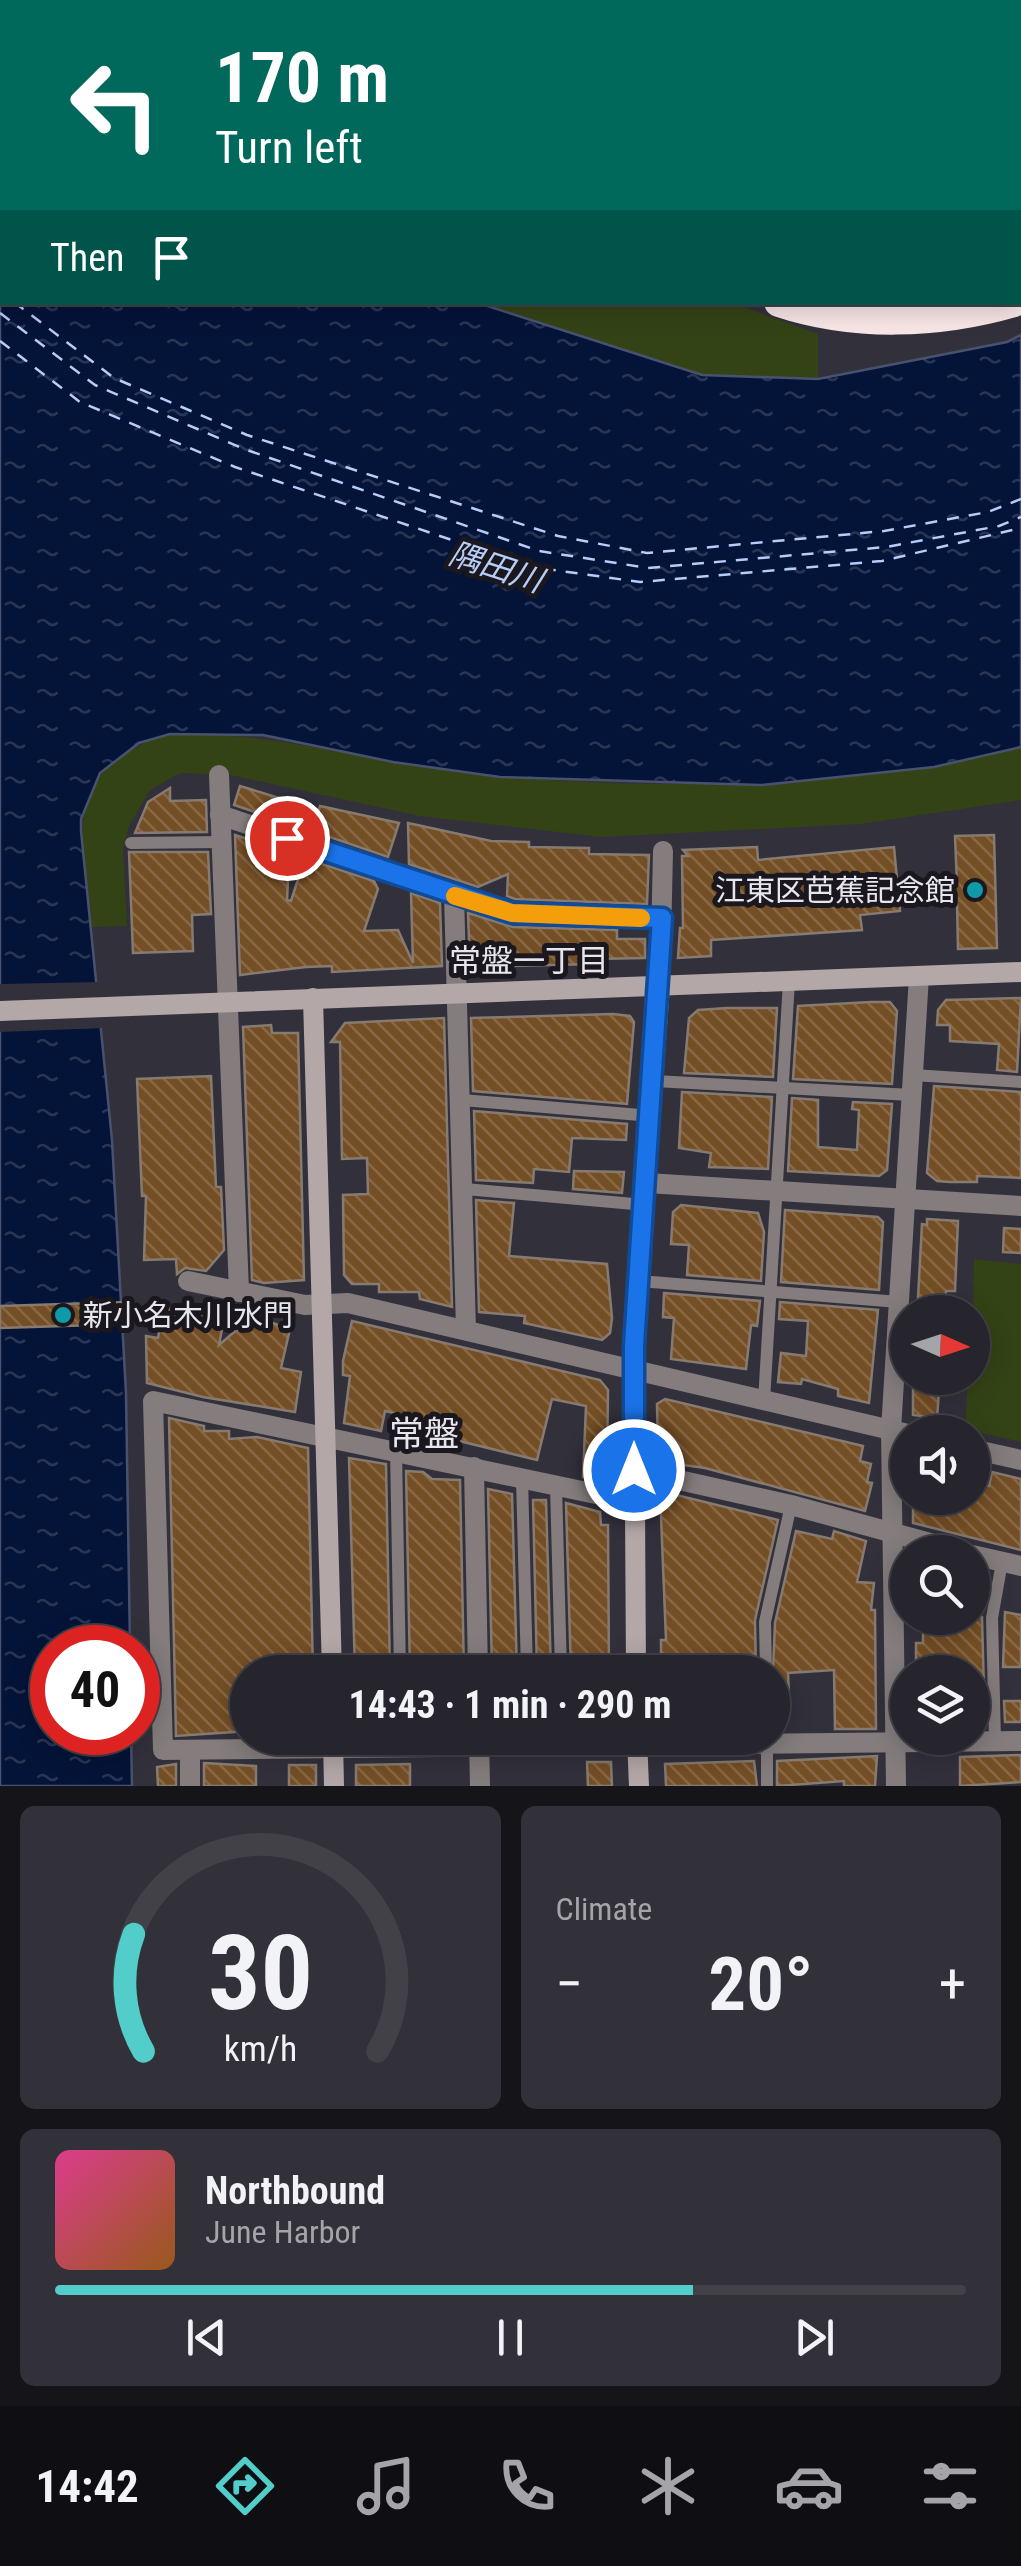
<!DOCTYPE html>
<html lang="en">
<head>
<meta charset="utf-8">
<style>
  body { margin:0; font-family:"Roboto Condensed","Noto Sans JP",sans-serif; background:#323038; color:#f1f3f6; height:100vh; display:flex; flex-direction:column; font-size:38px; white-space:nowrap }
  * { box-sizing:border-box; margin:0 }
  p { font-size:32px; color:#a4a4a9 }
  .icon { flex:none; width:55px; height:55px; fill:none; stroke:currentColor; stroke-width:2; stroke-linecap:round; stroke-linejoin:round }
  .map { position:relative; height:1786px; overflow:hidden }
  .side { display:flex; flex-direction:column; gap:20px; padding:20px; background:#151418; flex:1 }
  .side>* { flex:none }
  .banner { position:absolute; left:0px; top:0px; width:1022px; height:305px; box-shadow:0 5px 25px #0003,0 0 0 2px #424148; background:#00695c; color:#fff; overflow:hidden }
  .needle { width:65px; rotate:93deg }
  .controls { position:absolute; left:890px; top:1295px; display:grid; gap:20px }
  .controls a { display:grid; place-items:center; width:100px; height:100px; border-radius:50%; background:#26242c; box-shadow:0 5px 25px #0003,0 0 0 2px #424148; font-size:50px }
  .speed { position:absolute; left:30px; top:1625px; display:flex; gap:20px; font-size:50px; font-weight:700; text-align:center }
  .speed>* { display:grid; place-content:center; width:130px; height:130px; border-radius:50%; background:#26242c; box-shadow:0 5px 25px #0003,0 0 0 2px #424148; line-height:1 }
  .speed .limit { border:15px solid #d22; background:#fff; color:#111 }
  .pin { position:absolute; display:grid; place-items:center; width:85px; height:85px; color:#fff; margin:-42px; border:5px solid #fff; border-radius:50%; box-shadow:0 2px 10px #0007 }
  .me { position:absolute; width:110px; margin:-55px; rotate:0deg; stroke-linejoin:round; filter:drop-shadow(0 0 8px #0008) }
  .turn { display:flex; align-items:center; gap:35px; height:210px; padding:0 50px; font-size:45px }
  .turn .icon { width:130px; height:130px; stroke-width:2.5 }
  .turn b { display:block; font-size:70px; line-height:85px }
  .then { display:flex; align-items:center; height:95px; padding:0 50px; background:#0003; gap:20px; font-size:38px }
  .big { font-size:75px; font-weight:700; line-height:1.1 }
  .side .tile { flex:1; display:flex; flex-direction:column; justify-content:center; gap:15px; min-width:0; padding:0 35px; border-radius:15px; background:#323038 }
  .side .dial { align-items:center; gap:0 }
  .dial svg { height:260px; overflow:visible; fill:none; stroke:#424148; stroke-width:7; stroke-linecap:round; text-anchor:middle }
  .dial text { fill:#f1f3f6; stroke:none }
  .song { display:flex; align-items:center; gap:30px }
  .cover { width:120px; height:120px; border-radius:15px; background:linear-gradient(135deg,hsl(330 70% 55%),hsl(30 70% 35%)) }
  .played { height:10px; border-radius:5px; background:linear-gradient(90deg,#53cdc9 70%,#424148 70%) }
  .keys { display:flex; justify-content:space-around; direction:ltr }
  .heat { display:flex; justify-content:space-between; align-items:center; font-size:55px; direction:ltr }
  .side .tiles { flex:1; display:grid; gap:20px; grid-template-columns:1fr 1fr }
  .tile:last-child { grid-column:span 2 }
  .trip { position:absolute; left:230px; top:1655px; width:560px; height:100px; border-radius:50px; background:#26242c; box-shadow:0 5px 25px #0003,0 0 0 2px #424148; font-weight:700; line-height:100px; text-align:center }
  .tab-bar { display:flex; height:160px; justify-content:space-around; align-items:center; background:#0f0e12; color:#a4a4a9 }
  .tab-bar .icon { width:70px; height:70px }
  .tab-bar .on { color:#53cdc9 }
  .tab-bar b { font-size:45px; color:#f1f3f6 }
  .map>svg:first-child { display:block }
  .green { fill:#344316 }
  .water { fill:url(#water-ripples); stroke:#48526f; stroke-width:2.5 }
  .pier { fill:#32303b }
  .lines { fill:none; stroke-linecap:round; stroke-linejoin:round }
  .ferry { stroke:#b7cdf7; stroke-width:2.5; stroke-dasharray:12 10; stroke-linecap:butt }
  .building { fill:url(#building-back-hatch); stroke:#877b71; stroke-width:2.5 }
  .lane { stroke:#847c7d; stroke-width:12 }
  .street { stroke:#847c7d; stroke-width:20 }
  .secondary { stroke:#b3a7a7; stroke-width:20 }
  .highway { stroke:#f8e5e6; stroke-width:30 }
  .route-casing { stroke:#114b97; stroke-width:25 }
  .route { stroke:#1a73e8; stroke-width:18 }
  .slow { stroke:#f59e0b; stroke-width:18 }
  .culture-dot { fill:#0f9aa8; stroke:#1a181e; stroke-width:4 }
  .labels { text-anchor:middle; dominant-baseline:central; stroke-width:10; stroke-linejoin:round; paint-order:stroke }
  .poi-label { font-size:30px; fill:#e7e6ee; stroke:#1a181e; text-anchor:end }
  .water-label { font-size:32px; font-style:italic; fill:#b7cdf7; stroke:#1a181e }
  .neighbourhood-label { font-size:32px; fill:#e7e6ee; stroke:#1a181e }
  .quarter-label { font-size:35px; fill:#e7e6ee; stroke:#1a181e }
</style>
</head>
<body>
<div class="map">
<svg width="1021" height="1786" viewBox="0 0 1021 1786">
  <defs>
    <pattern id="water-ripples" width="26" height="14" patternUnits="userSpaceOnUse" patternTransform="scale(2.5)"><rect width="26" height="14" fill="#041338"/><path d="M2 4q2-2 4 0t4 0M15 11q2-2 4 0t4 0" fill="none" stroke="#293555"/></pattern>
    <pattern id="building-back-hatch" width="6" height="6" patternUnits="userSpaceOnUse" patternTransform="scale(2.5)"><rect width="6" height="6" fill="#744e25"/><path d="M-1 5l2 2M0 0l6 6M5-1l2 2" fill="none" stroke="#886845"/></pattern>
  </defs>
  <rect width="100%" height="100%" fill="#32303b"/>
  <g class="green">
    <path d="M478,303H732L818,334V379L702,375Z"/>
    <path d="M170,734C283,731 389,768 501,777C676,791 850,786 1021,747V800L860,824L601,837L420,816L231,775L180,773L150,790L129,826L123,850L127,926L89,927C81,835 61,767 170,734Z"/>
    <path d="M974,1259L1021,1264V1442L965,1429L968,1378H972Z"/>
  </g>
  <path class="water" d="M0,68L2,302L478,303L702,375L818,379L1007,342L1021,335V747L934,767L761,785L500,777L393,762L263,735L170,734L139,743L100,773L81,819V831L112,1140L126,1393L130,1647L52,1648V1732L131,1733L132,1786H0Z"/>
  <path class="pier" d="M98,982L104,1028L0,1032V984Z"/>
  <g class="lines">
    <g class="ferry">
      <path d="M0,292L2,294"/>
      <path d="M14,302L114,378L247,435L558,536L647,553L884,531L988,512L1021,499"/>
      <path d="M0,313L95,385L244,449L539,551L648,568L886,547L999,526L1021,517"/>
      <path d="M0,341L80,402L235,467L532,567L640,582L882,561L1021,528"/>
    </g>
  </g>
  <g class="building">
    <path d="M240,786L292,802L291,824L234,805Z"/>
    <path d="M170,788V801L206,800L207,832L135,833L148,802Z"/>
    <path d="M320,806L399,823L388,857L312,831Z"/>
    <path d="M408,823L491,841L529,842V847L589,848V854L649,855L647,904L515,899L507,896L508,874L478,887L409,864Z"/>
    <path d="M235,835L284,851L289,859L287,900L291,901L303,864L311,867L313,861L374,881L378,889L364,931L398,930L413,963L411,893L440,903L442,966L332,972V966L306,967L240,975Z"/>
    <path d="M994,835L997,948L958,949L957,902H945V884H957L955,836Z"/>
    <path d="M757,847L758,860L894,847L900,911L860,915L862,930L711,940V956L678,958L680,928H683L682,856H688L683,850Z"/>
    <path d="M129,852H208L211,914L192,915L193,951L133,953Z"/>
    <path d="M468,913L513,927L617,930V939H645V958L593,959V964L470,967Z"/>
    <path d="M1021,998L1017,1072L997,1070L999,1044L950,1041V1025H937L938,1010L946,1000Z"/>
    <path d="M871,1002H890L897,1011L892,1084L793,1079L798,1006Z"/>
    <path d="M727,1008H777L773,1077L684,1073L689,1018L698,1010Z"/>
    <path d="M613,1014L630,1016L634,1022L627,1104L473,1091L471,1018Z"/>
    <path d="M444,1018L452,1307L420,1299L419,1292H379V1284H352L344,1275L343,1195L368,1194L367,1158L342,1159L340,1042H331L345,1023Z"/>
    <path d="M271,1025L272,1033H298L304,1280L264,1283L252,1280L243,1027Z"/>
    <path d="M211,1076L216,1187H221L224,1250L206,1271L185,1268L177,1274L176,1259L144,1260L146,1196H142L137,1079Z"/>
    <path d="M934,1086L1021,1092V1178L977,1176V1182H950L937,1181L927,1173Z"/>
    <path d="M682,1092L772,1097L768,1169L709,1167L711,1153L679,1148Z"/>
    <path d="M792,1098L818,1100V1147L857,1150L859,1110L852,1109L853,1102L892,1104L887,1170L879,1176L788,1171Z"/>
    <path d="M474,1111L627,1124L626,1140L572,1138L569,1172L534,1169L533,1183L476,1180Z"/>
    <path d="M574,1171L624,1172L622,1193L573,1189Z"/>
    <path d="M476,1200L514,1203L509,1256L607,1264L612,1318L610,1333L602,1340L524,1323L525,1316L479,1312Z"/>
    <path d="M681,1205L758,1213L764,1232L761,1281L687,1275L689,1245L671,1244L673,1212Z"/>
    <path d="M785,1210L878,1217L883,1222L879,1290L781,1282Z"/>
    <path d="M927,1219L958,1221L955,1291H946L945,1299L918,1298L922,1224L927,1225Z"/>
    <path d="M1004,1228L1021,1229V1253L1003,1252Z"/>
    <path d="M664,1293L760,1301L757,1326L751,1325L746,1369L671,1359L674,1318L663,1317Z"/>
    <path d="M126,1302L127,1324L0,1328V1306Z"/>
    <path d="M780,1302L878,1310L869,1403L838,1396V1389L802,1379L801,1384L778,1382L781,1353L806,1356L808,1321L779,1319Z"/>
    <path d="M164,1306L224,1318L219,1345L253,1316L290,1329L281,1368L301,1372L295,1412L203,1397L147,1383L146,1336L158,1338Z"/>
    <path d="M352,1321L600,1380L608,1390L607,1466L600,1465L597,1480L583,1477L586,1406L552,1399L537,1460L443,1437L446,1424L385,1411L381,1431L344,1423L350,1376L343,1375V1361Z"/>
    <path d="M913,1378H940L937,1418L913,1415Z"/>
    <path d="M665,1399L863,1446L860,1461L871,1464L867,1482L872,1483L865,1511L705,1468L662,1462L658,1456L657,1404Z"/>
    <path d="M169,1418L204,1426V1431H229V1439L257,1437L308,1448L313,1672H248V1731L176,1736Z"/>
    <path d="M349,1458L386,1464L390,1672H355Z"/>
    <path d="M406,1471L423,1472L432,1479L460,1480L464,1672H410Z"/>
    <path d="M992,1472L1021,1479V1550L913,1523V1502L972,1498V1482L989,1486Z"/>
    <path d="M488,1489L512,1494L517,1672H492Z"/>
    <path d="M660,1491L778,1520L755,1620L756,1672H661V1640H666Z"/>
    <path d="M533,1500H546L551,1672H537Z"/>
    <path d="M566,1503L600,1512L601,1525H608L609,1672H571Z"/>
    <path d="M796,1531L832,1539L834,1531L866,1541L857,1582L874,1583L871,1610H875L876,1729H835L834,1670L788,1673L789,1695H772L775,1623Z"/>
    <path d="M1005,1612L1021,1615V1667H1003Z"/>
    <path d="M972,1617H982L985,1728H972V1672H916V1643H923V1622Z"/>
    <path d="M1004,1701H1021V1722H1005Z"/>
    <path d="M1021,1755V1782L960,1786V1757Z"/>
    <path d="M877,1756L875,1786H844V1781L777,1786V1761Z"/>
    <path d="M754,1761L757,1786H666L665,1764Z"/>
    <path d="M587,1762H611L612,1786H588Z"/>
    <path d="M204,1763L256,1766V1786H204Z"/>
    <path d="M176,1764V1786H158L157,1767Z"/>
    <path d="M410,1764V1786H356V1765Z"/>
    <rect x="289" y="1765" width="27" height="21"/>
  </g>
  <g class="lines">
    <g class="lane">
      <path d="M131,843L221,842"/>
      <path d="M913,1075L1021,1082"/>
      <path d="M655,1081L911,1095"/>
      <path d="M462,1100L652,1116"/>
      <path d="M465,1189L645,1205"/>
      <path d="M639,1281L899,1302"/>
      <path d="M764,1401L789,981"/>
      <path d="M396,1450L400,1672"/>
      <path d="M522,1478L527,1672"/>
      <path d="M556,1486L561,1672"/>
      <path d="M766,1672L765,1622L791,1505"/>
      <path d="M767,1740V1786"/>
      <path d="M995,1741L992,1618L1002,1562"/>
    </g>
    <g class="street">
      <path d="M138,0L142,2"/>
      <path d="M578,0L580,2"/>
      <path d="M792,0L794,2"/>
      <path d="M944,0L946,2"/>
      <path d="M194,2L197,0"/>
      <path d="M299,2L302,0"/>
      <path d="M743,2L747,0"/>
      <path d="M1020,59L1021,58"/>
      <path d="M1020,115L1021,116"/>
      <path d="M1020,255L1021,254"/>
      <path d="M219,775L239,1292"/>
      <path d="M220,815L513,913L663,918"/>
      <path d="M454,895L466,1330"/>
      <path d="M660,985L663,851"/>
      <path d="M647,1183L1021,1206"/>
      <path d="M188,1281L305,1305L348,1303L908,1434"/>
      <path d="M972,1449L1021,1460"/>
      <path d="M474,1467L478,1672"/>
      <path d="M634,1470L791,1505L963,1552"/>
      <path d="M634,1502L153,1401L163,1750L1021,1741"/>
      <path d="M972,1555L1021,1566"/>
      <path d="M479,1738L480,1786"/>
      <path d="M190,1751V1786"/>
      <path d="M896,1786L891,1430L919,976"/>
    </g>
    <g class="secondary">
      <path d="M313,998L332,1672"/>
      <path d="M0,1011L1021,972"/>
      <path d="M636,1672L634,1345L660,985"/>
      <path d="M333,1738L334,1786"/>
      <path d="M637,1738L639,1786"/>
    </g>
    <g class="highway">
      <path d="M406,0L408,2"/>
      <path d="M433,0L435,2"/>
      <path d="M471,0L473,2"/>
      <path d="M498,0L500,2"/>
      <path d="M1020,270H1021"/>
      <path d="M779,302C854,327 938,324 1014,302"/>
    </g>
  </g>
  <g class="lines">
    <defs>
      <path id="route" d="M287,838L512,913L662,918L634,1345V1470"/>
    </defs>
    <use href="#route" class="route-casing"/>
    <use href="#route" class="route"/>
    <path class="slow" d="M455,896L512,913L641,918"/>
  </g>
  <g class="culture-dot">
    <circle cx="975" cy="890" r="10"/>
    <circle cx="63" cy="1315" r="10"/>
  </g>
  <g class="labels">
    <g class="poi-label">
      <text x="955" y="890">江東区芭蕉記念館</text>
      <text x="83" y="1315" text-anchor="start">新小名木川水門</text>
    </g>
    <g class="water-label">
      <text transform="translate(496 567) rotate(18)">隅田川</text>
    </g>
    <g class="neighbourhood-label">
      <text x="529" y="961">常盤一丁目</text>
    </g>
    <g class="quarter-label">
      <text x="424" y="1434">常盤</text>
    </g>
  </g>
</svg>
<div class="controls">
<a><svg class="needle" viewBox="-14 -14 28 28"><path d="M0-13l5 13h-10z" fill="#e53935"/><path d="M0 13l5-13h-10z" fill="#a4a4a9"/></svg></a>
<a><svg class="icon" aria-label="sound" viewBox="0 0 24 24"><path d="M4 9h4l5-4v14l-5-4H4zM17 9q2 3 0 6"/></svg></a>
<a><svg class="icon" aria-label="search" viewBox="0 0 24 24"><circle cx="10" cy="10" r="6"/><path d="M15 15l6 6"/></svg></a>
<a><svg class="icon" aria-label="layers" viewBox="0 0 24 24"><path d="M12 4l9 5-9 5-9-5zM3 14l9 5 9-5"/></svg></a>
</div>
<div class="speed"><div class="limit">40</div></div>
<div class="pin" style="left:287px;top:838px;background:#d93025"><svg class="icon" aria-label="arrive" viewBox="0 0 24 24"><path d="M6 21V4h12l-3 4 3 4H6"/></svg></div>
<svg class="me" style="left:634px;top:1470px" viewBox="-20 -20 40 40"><circle r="17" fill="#1a73e8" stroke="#fff" stroke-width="3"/><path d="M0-11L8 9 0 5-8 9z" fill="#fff"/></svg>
<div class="trip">14:43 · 1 min · 290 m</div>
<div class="banner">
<div class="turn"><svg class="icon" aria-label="left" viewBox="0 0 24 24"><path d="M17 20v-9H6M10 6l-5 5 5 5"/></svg><div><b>170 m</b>Turn left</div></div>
<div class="then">Then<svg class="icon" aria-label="arrive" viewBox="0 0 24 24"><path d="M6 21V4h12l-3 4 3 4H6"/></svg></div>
</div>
</div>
<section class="side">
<div class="tiles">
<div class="tile dial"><svg viewBox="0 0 100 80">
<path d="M14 69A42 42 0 1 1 86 69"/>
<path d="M14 69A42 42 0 0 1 11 33" stroke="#53cdc9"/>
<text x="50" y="56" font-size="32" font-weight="700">30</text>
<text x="50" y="72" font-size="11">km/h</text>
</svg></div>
<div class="tile"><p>Climate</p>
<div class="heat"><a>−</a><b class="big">20°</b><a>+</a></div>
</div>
<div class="tile">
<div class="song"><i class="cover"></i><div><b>Northbound</b><p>June Harbor</p></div></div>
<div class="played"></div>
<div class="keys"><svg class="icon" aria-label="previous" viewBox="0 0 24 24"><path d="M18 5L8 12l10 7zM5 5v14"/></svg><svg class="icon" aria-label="pause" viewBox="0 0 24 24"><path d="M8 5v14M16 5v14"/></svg><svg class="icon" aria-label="next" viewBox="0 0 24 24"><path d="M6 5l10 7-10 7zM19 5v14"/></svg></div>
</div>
</div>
</section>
<nav class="tab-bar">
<b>14:42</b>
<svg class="icon on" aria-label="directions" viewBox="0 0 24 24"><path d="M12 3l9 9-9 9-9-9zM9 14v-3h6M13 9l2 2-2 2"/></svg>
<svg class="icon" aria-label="music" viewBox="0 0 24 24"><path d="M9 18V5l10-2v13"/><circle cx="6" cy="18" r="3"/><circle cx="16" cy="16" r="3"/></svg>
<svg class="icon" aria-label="phone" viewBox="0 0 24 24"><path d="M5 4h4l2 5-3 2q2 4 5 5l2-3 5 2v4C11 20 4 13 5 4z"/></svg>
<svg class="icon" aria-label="climate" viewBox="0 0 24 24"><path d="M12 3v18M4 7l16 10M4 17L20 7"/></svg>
<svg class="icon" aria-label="car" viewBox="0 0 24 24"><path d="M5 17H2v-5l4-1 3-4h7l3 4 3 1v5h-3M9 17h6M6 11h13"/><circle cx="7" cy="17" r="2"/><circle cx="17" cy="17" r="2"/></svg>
<svg class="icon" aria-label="filters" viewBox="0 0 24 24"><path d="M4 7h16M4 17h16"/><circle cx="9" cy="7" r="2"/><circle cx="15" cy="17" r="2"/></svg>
</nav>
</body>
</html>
